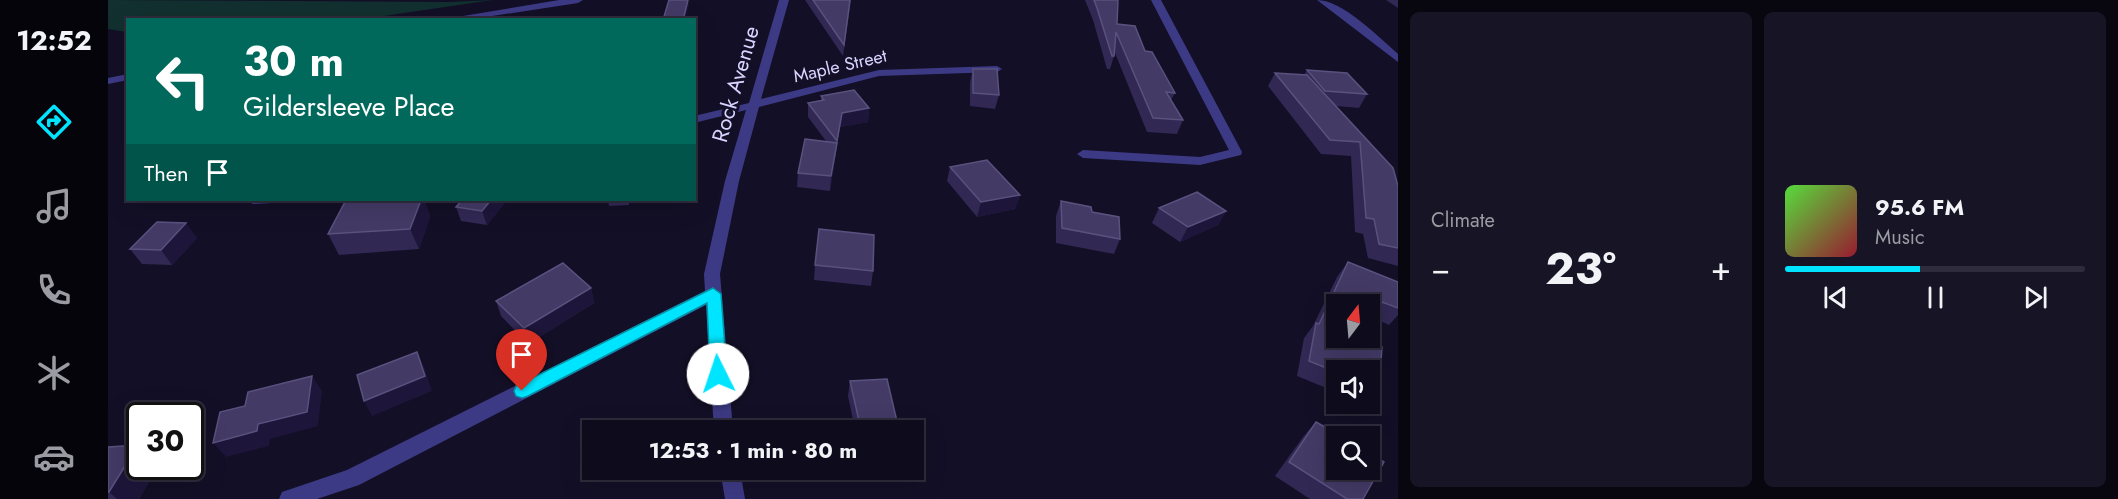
<!DOCTYPE html>
<html lang="en">
<head>
<meta charset="utf-8">
<style>
  body { margin:0; font-family:Jost,sans-serif; background:#171425; color:#f1f3f6; height:100vh; display:flex; flex-direction:column; font-size:22px; white-space:nowrap }
  * { box-sizing:border-box; margin:0 }
  p { font-size:20px; color:#9b9ba3 }
  .icon { flex:none; width:33px; height:33px; fill:none; stroke:currentColor; stroke-width:2; stroke-linecap:round; stroke-linejoin:round }
  .map { position:relative; flex:1; overflow:hidden }
  .drawer { display:flex; flex-direction:column; gap:12px; padding:12px; background:#08060f; width:720px }
  .drawer>* { flex:none }
  .banner { position:absolute; left:18px; top:18px; width:570px; height:183px; border-radius:0px; box-shadow:0 6px 24px #0002,0 0 0 2px #2e2b3b; background:#00695c; color:#fff; overflow:hidden }
  .needle { width:39px; rotate:16deg }
  .tools { position:absolute; left:1218px; top:294px; display:grid; gap:12px }
  .tools a { display:grid; place-items:center; width:54px; height:54px; border-radius:0px; background:#0e0b1c; box-shadow:0 6px 24px #0002,0 0 0 2px #2e2b3b; font-size:30px }
  .speed { position:absolute; left:18px; top:402px; display:flex; gap:12px; font-size:30px; font-weight:700; text-align:center }
  .speed>* { display:grid; place-content:center; width:78px; height:78px; border-radius:50%; background:#0e0b1c; box-shadow:0 6px 24px #0002,0 0 0 2px #2e2b3b; line-height:1 }
  .speed .limit { border:3px solid #111; border-radius:9px; background:#fff; color:#111 }
  .pin { position:absolute; display:grid; place-items:center; width:51px; height:51px; color:#fff; margin:-62px -26px; border-radius:50% 50% 50% 0; rotate:-45deg; box-shadow:0 0 6px #0007 }
  .pin .icon { rotate:45deg }
  .me { position:absolute; width:66px; margin:-33px; rotate:356deg; stroke-linejoin:round; filter:drop-shadow(0 0 4px #0008) }
  .turn { display:flex; align-items:center; gap:21px; height:126px; padding:0 18px; font-size:27px }
  .turn .icon { width:78px; height:78px; stroke-width:2.5 }
  .turn b { display:block; font-size:42px; line-height:51px }
  .then { display:flex; align-items:center; height:57px; padding:0 18px; background:#0003; gap:12px; font-size:22px }
  .big { font-size:45px; font-weight:700; line-height:1.1 }
  .drawer .widget { flex:1; display:flex; flex-direction:column; justify-content:center; gap:9px; min-width:0; padding:0 21px; border-radius:9px; background:#171425 }
  .song { display:flex; align-items:center; gap:18px }
  .cover { width:72px; height:72px; border-radius:9px; background:linear-gradient(135deg,hsl(110 70% 55%),hsl(350 70% 35%)) }
  .played { height:6px; border-radius:3px; background:linear-gradient(90deg,#00e5ff 45%,#2e2b3b 45%) }
  .keys { display:flex; justify-content:space-around; direction:ltr }
  .heat { display:flex; justify-content:space-between; align-items:center; font-size:33px; direction:ltr }
  .drawer .tiles { flex:1; display:grid; gap:12px; grid-template-columns:repeat(2,1fr) }
  .trip { position:absolute; left:474px; top:420px; width:342px; height:60px; border-radius:0px; background:#0e0b1c; box-shadow:0 6px 24px #0002,0 0 0 2px #2e2b3b; font-weight:700; line-height:60px; text-align:center }
  main { display:flex; flex:1; min-height:0 }
  .tab-bar { display:flex; flex-direction:column; width:108px; justify-content:space-around; align-items:center; background:#06040b; color:#9b9ba3 }
  .tab-bar .icon { width:42px; height:42px }
  .tab-bar .current { color:#00e5ff }
  .tab-bar b { font-size:27px; color:#f1f3f6 }
  .map>svg:first-child { display:block }
  .green { fill:#12302f }
  .lines { fill:none; stroke-linecap:round; stroke-linejoin:round }
  .minor { fill:#3d3a85; fill-rule:evenodd }
  .tertiary { fill:#3d3a85; fill-rule:evenodd }
  .wall { fill:#312854 }
  .shaded-wall { fill:#1d163a }
  .building { fill:#433a66; stroke:#5a527e; stroke-width:1.5 }
  .route { fill:#00e5ff; stroke:#0095a6; stroke-width:1.5 }
  .labels { text-anchor:middle; dominant-baseline:central; stroke-width:6; stroke-linejoin:round; paint-order:stroke }
  .far-street-label { font-size:18px; fill:#d9d4ff; stroke:#130f26 }
  .street-label { font-size:22px; fill:#d9d4ff; stroke:#130f26 }
</style>
</head>
<body>
<main>
<nav class="tab-bar">
<b>12:52</b>
<svg class="icon current" aria-label="directions" viewBox="0 0 24 24"><path d="M12 3l9 9-9 9-9-9zM9 14v-3h6M13 9l2 2-2 2"/></svg>
<svg class="icon" aria-label="music" viewBox="0 0 24 24"><path d="M9 18V5l10-2v13"/><circle cx="6" cy="18" r="3"/><circle cx="16" cy="16" r="3"/></svg>
<svg class="icon" aria-label="phone" viewBox="0 0 24 24"><path d="M5 4h4l2 5-3 2q2 4 5 5l2-3 5 2v4C11 20 4 13 5 4z"/></svg>
<svg class="icon" aria-label="climate" viewBox="0 0 24 24"><path d="M12 3v18M4 7l16 10M4 17L20 7"/></svg>
<svg class="icon" aria-label="car" viewBox="0 0 24 24"><path d="M5 17H2v-5l4-1 3-4h7l3 4 3 1v5h-3M9 17h6M6 11h13"/><circle cx="7" cy="17" r="2"/><circle cx="17" cy="17" r="2"/></svg>
</nav>
<div class="map">
<svg width="1290" height="499" viewBox="0 0 1290 499">
  <rect width="100%" height="100%" fill="#130f26"/>
  <path class="green" d="M0,0L342,2L385,0L255,19L20,20L19,32L0,29Z"/>
  <g class="lines">
    <g class="minor">
      <path d="M671,0H681L653,99L771,70L889,66L894,69L889,72L771,76L651,107L631,181L612,274L625,430H606L598,305L251,485L209,499H171L174,492L239,470L597,291L596,274L617,181L638,110L586,123V116L641,103Z"/>
      <path d="M1043,0H1053L1134,152L1133,155L1092,165L975,158L969,154L975,150L1092,157L1121,150Z"/>
      <path d="M1209,0C1234,0 1271,37 1290,54V62Z"/>
      <path d="M143,200H166L164,203L144,204Z"/>
      <path d="M612,470H632L637,499H617Z"/>
    </g>
    <g class="tertiary">
      <path d="M451,0H475L470,3L358,20H331Z"/>
      <path d="M20,74V80L0,84V78Z"/>
    </g>
  </g>
  <g class="wall">
    <path d="M697,0H743L735,56Z"/>
    <path d="M977,0H1010L1009,24L1037,51L1067,93L1063,100L1075,120L1069,134L1039,132L1007,53L1002,69H999L985,20Z"/>
    <path d="M1278,0H1290V8Z"/>
    <path d="M865,69L891,95L887,109L862,106V82Z"/>
    <path d="M1199,70L1259,94L1251,108L1228,106L1290,186V266L1260,258L1255,234L1247,232L1243,156L1213,154L1160,86L1167,73L1196,75Z"/>
    <path d="M713,96L761,108L760,122L732,127L722,191L689,187L690,173L718,141L700,117V103L713,101Z"/>
    <path d="M842,167L912,195L907,209L869,217L839,181Z"/>
    <path d="M238,200H316L322,216L311,249L231,255L220,234Z"/>
    <path d="M399,200L379,225L353,221L348,207Z"/>
    <path d="M500,200H521V205L501,206Z"/>
    <path d="M953,201L984,212L1012,239L1006,254L948,243V216Z"/>
    <path d="M1051,208L1118,211L1110,225L1072,242L1044,223Z"/>
    <path d="M89,238L64,265L34,264L22,249Z"/>
    <path d="M1240,262L1290,282V315L1281,325L1268,319L1260,342L1271,389L1262,398V370H1228V392L1189,376L1196,338L1205,326L1229,277Z"/>
    <path d="M707,265L765,271L763,286L706,280Z"/>
    <path d="M483,288L486,303L420,344L393,316L388,301Z"/>
    <path d="M742,381L791,430H747L740,396Z"/>
    <path d="M1208,422L1255,499H1202L1167,476L1195,437Z"/>
    <path d="M30,445L32,446V466H50L31,499H0V447Z"/>
  </g>
  <g class="shaded-wall">
    <path d="M580,0L581,5L577,20H575Z"/>
    <path d="M761,108L760,122L732,127L728,155L734,113Z"/>
    <path d="M729,143L727,157L722,191L723,176Z"/>
    <path d="M912,195L907,209L869,217L873,202Z"/>
    <path d="M313,200H316L322,216L311,249L302,229Z"/>
    <path d="M383,200H399L379,225L374,211Z"/>
    <path d="M1118,211L1110,225L1072,242L1080,227Z"/>
    <path d="M78,223L89,238L64,265L53,250Z"/>
    <path d="M483,288L486,303L420,344L416,328Z"/>
    <path d="M309,352L316,367L324,391L264,416L256,401Z"/>
    <path d="M204,376L214,391L210,426L162,439L161,446L118,457L105,443L150,424Z"/>
    <path d="M30,445L32,446V466H50L31,499H9L1,492Z"/>
  </g>
  <g class="building">
    <path d="M561,0H580L575,20H555Z"/>
    <path d="M705,0H742L736,45Z"/>
    <path d="M986,0H1010L1009,24L1027,26L1037,51L1044,52L1067,93L1058,92L1075,120L1045,118L1008,32L1006,56H1004L989,8Z"/>
    <path d="M865,69H889L891,95L865,93Z"/>
    <path d="M1199,70L1239,73L1259,94L1217,91Z"/>
    <path d="M1167,73L1199,75L1285,168L1290,186V248L1271,244L1266,219L1258,218L1252,142L1222,140Z"/>
    <path d="M746,90L761,108L734,113L729,141L700,103L716,100L713,96Z"/>
    <path d="M697,139L729,143L723,176L690,173Z"/>
    <path d="M879,160L912,195L873,202L842,167Z"/>
    <path d="M1089,192L1118,211L1080,227L1051,208Z"/>
    <path d="M238,200H313L302,229L220,234Z"/>
    <path d="M354,200H383L374,211L348,207Z"/>
    <path d="M953,201L983,207L984,212L1011,217L1012,239L954,228Z"/>
    <path d="M49,222L78,223L53,250L22,249Z"/>
    <path d="M711,229L766,235L765,271L707,265Z"/>
    <path d="M1240,262L1290,282V308L1274,302L1262,337V304H1228V338H1261L1260,342L1274,347L1271,389L1262,385V370H1228V372L1201,361L1208,323L1211,324Z"/>
    <path d="M455,263L483,288L416,328L388,301Z"/>
    <path d="M309,352L317,376L256,401L249,375Z"/>
    <path d="M204,376L199,412L150,424L149,431L105,443L112,412L137,406L140,392Z"/>
    <path d="M779,379L791,430H753L742,381Z"/>
    <path d="M1208,422L1233,436H1228V470H1262V453L1276,462L1255,499H1239L1181,462Z"/>
    <path d="M30,445L1,492H0V447Z"/>
  </g>
  <path class="route" d="M605,288L613,294L619,374L616,378L610,380L605,378L602,374L599,303L420,396L414,398L408,396L406,391L408,386Z"/>
  <g class="labels">
    <g class="far-street-label">
      <text transform="translate(732 66) rotate(-13)">Maple Street</text>
    </g>
    <g class="street-label">
      <text transform="translate(627 84) rotate(-74)">Rock Avenue</text>
    </g>
  </g>
</svg>
<div class="tools">
<a><svg class="needle" viewBox="-14 -14 28 28"><path d="M0-13l5 13h-10z" fill="#e53935"/><path d="M0 13l5-13h-10z" fill="#9b9ba3"/></svg></a>
<a><svg class="icon" aria-label="sound" viewBox="0 0 24 24"><path d="M4 9h4l5-4v14l-5-4H4zM17 9q2 3 0 6"/></svg></a>
<a><svg class="icon" aria-label="search" viewBox="0 0 24 24"><circle cx="10" cy="10" r="6"/><path d="M15 15l6 6"/></svg></a>
</div>
<div class="speed"><div class="limit">30</div></div>
<div class="pin" style="left:414px;top:391px;background:#d93025"><svg class="icon" aria-label="arrive" viewBox="0 0 24 24"><path d="M6 21V4h12l-3 4 3 4H6"/></svg></div>
<svg class="me" style="left:610px;top:374px" viewBox="-20 -20 40 40"><circle r="19" fill="#fff"/><path d="M0-13L10 11 0 6-10 11z" fill="#00e5ff"/></svg>
<div class="trip">12:53 · 1 min · 80 m</div>
<div class="banner">
<div class="turn"><svg class="icon" aria-label="left" viewBox="0 0 24 24"><path d="M17 20v-9H6M10 6l-5 5 5 5"/></svg><div><b>30 m</b>Gildersleeve Place</div></div>
<div class="then">Then<svg class="icon" aria-label="arrive" viewBox="0 0 24 24"><path d="M6 21V4h12l-3 4 3 4H6"/></svg></div>
</div>
</div>
<section class="drawer">
<div class="tiles">
<div class="widget"><p>Climate</p>
<div class="heat"><a>−</a><b class="big">23°</b><a>+</a></div>
</div>
<div class="widget">
<div class="song"><i class="cover"></i><div><b>95.6 FM</b><p>Music</p></div></div>
<div class="played"></div>
<div class="keys"><svg class="icon" aria-label="previous" viewBox="0 0 24 24"><path d="M18 5L8 12l10 7zM5 5v14"/></svg><svg class="icon" aria-label="pause" viewBox="0 0 24 24"><path d="M8 5v14M16 5v14"/></svg><svg class="icon" aria-label="next" viewBox="0 0 24 24"><path d="M6 5l10 7-10 7zM19 5v14"/></svg></div>
</div>
</div>
</section>
</main>
</body>
</html>
